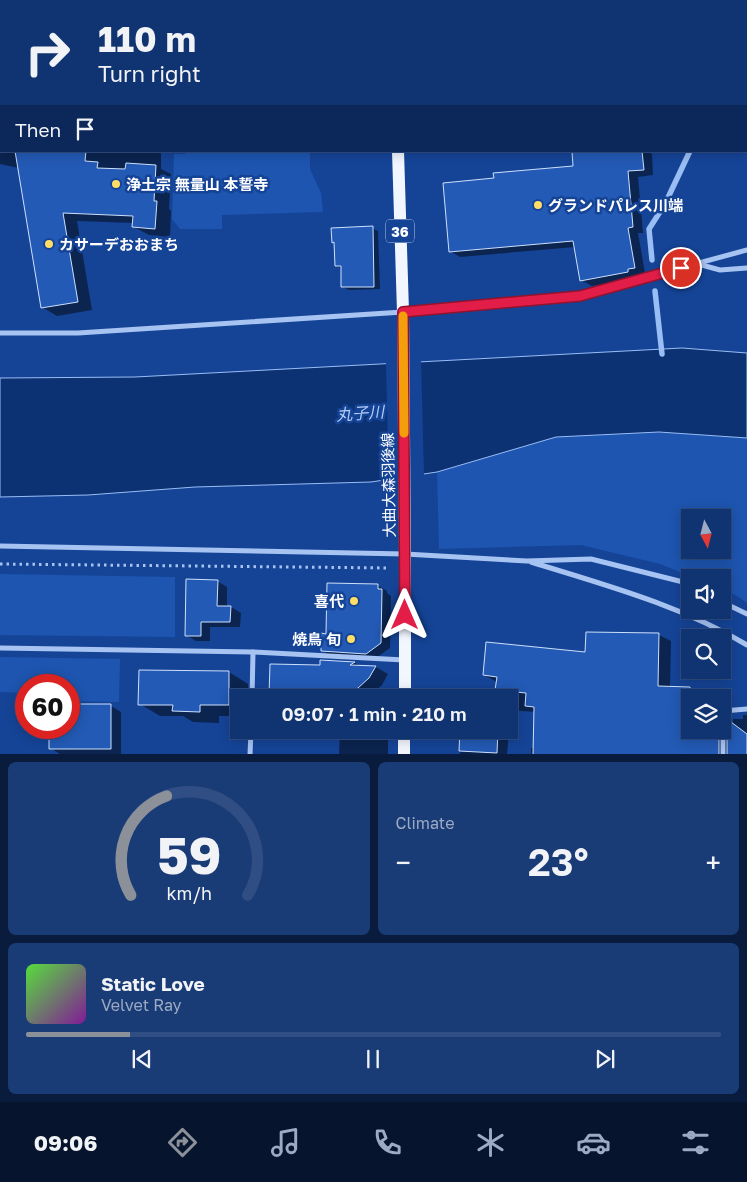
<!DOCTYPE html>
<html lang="en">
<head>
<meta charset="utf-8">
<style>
  body { margin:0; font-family:"Golos Text","Noto Sans JP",sans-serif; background:#193b76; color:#f1f3f6; height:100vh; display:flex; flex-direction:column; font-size:19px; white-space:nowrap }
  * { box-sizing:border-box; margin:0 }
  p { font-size:16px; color:#9caac3 }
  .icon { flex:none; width:28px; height:28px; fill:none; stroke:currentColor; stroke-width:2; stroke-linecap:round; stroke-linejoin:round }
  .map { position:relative; height:754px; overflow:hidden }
  .panel { display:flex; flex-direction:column; gap:8px; padding:8px; background:#091c3e; flex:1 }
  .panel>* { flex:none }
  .hud { position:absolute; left:0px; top:0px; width:748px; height:152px; box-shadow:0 2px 12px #0003,0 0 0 1px #304e84; background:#103371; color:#f1f3f6; overflow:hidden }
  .needle { width:32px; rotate:173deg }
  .buttons { position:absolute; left:681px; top:509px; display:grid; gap:10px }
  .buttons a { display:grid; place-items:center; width:50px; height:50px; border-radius:0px; background:#103371; box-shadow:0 2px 12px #0003,0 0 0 1px #304e84; font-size:25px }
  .speed { position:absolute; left:15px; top:674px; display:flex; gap:10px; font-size:25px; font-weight:700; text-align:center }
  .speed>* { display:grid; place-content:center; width:65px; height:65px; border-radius:50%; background:#103371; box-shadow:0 2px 12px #0003,0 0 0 1px #304e84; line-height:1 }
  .speed .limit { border:8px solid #d22; background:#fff; color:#111 }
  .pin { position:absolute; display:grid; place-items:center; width:42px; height:42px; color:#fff; margin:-21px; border:2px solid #fff; border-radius:50%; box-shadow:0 1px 5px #0007 }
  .me { position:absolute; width:55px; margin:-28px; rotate:0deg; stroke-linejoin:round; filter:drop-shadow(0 0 4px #0008) }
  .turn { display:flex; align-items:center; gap:18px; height:105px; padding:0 15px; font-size:22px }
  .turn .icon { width:65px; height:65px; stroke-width:2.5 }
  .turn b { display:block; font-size:35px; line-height:42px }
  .then { display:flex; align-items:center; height:48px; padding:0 15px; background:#0003; gap:10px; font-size:19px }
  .big { font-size:38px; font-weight:600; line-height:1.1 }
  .panel .widget { flex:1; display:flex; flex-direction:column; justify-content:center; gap:8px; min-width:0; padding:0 18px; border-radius:8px; background:#193b76 }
  .panel .dial { align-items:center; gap:0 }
  .dial svg { height:130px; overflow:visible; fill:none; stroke:#304e84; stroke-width:7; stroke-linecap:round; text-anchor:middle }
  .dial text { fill:#f1f3f6; stroke:none }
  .song { display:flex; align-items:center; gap:15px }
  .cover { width:60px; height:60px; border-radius:8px; background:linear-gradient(135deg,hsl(110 70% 55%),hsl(290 70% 35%)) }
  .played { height:5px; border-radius:2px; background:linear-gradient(90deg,#8c9099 15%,#304e84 15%) }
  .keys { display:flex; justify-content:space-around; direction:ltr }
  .heat { display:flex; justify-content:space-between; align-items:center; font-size:28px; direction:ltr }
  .panel .tiles { flex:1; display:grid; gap:8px; grid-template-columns:1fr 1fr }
  .widget:last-child { grid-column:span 2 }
  .trip { position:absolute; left:230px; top:689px; width:288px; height:50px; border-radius:0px; background:#103371; box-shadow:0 2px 12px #0003,0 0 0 1px #304e84; font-weight:600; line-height:50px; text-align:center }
  .tabs { display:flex; height:80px; justify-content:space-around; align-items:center; background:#06142d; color:#9caac3 }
  .tabs .icon { width:35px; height:35px }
  .tabs .active { color:#8c9099 }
  .tabs b { font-size:22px; color:#f1f3f6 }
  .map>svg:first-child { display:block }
  .green { fill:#1d55b0; fill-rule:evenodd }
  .water { fill:#0d3273; stroke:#99bdf5 }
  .pier { fill:#154497 }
  .shadow { fill:#0007 }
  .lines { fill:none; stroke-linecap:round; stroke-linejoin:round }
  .stream { stroke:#99bdf5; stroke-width:5.5 }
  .building { fill:#235ab5; stroke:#cee0fc }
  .path { stroke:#a7c3f2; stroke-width:3; stroke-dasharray:2.5 4; stroke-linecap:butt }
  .minor { stroke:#a7c3f2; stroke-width:5 }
  .primary { stroke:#f2f6ff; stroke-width:12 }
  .route-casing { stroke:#92132f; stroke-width:12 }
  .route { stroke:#e11d48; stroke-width:9 }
  .slow { stroke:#f59e0b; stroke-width:9 }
  .poi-dot { fill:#ffde68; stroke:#154497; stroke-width:2 }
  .labels { text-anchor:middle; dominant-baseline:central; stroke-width:5; stroke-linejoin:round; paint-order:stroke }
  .shield { fill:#154497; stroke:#b9c7e0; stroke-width:1 }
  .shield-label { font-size:14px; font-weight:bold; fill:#fff }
  .poi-label { font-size:15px; font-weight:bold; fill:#fff; stroke:#154497; text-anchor:start }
  .street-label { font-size:15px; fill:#fff; stroke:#154497 }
  .water-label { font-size:16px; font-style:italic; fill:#b3cef8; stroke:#154497 }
</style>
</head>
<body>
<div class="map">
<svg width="747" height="755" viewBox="0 0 747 755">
  <rect width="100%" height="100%" fill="#154497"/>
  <g class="green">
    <path d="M162,0H372V1H163Z"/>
    <path d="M186,151H310V169L321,193L323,212L222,215V229H180L172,219L174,154H185Z"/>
    <path d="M659,432L747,438V603L739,597L723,590L722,578L693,577L660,564L581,545L439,549L437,472L556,437ZM690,518H722V550H690Z"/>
    <path d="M0,574L175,577V637L0,635Z"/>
    <path d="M0,657L120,659L119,702L69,701V685H26V693L0,692Z"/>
  </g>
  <path class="water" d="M682,348L747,353V438L659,432L556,437L437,472L371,482L195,487L88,495L0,497V378L135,377Z"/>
  <path class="pier" d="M421,360L424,476L389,482L386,362Z"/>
  <g class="shadow">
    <rect x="39" y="0" width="132" height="1"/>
    <rect x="502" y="0" width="40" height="1"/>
    <path d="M0,129L1,151H161V169L171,174L169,209L171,211L170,237L149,235L134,227V223L77,221L92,310L57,316L42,307L19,168L0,164Z"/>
    <path d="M598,151H647L652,154L653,175L638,177L643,233H638L645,273L638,274V278L592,286L581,280L575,247L460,257L450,251L495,180L575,168Z"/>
    <path d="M372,228L378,231L380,289L349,290L343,287L342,269L336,265V243L333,242Z"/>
    <path d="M217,581L227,587V607H231L241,613L240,627H210V641H196L186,635Z"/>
    <path d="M377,585L387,591V593L391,596L390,648L376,658L332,656L322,650L327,635Z"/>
    <path d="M587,633L659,635L671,641L670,688H687L703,698H690V730L722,729L729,733V727L733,726V719H743V715H747V755H531V748H534L535,712L509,710V698H496L497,682L484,675L586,653Z"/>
    <path d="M321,661L355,663L361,667H376L388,674L382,685L368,698H270L271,665L321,666Z"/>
    <path d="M229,672L248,684V698H239V716H219V723L193,722L183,716H160L140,704Z"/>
    <path d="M69,706H111L121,712V755H61L51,748V728H69Z"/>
    <path d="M340,730H388V755H339Z"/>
    <path d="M461,730H509L507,755H460Z"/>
  </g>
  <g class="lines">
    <g class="stream">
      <path d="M746,69L747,68"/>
      <path d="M652,260L649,229L665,204L690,151"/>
      <path d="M655,291L662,354"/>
    </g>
  </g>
  <g class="building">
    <path d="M15,151H86L85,161L98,162L97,168L125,169L126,163L156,165L154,201H157L155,229L132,227L133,216L63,213L78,302L41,308Z"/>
    <path d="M586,151H642L644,170L628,171L633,227L628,228L635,268L628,269V272L580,281L573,241L449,252L443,183L494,178L493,173L573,166L572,152Z"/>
    <path d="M373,226L374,287H341V266H335L334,242L332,243L331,228Z"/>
    <path d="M186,579L218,580L217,606H231L230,622H201V636H185Z"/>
    <path d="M327,583L378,584V589H382L381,643L366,654L321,651V633L326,634Z"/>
    <path d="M586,632L659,633L658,686L690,687V730H719V755H533L534,707L525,706L526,693L495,690L497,677L483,675L486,642L585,652Z"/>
    <path d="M320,660L355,662L350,665L376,666L369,678L358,688L346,694L333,693L332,698H291V696L269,695L270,664L320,665Z"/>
    <path d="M139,670L229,671V705H200V712L172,711L173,705H138Z"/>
    <path d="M69,704H111V749H49V728H69Z"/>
    <path d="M731,722L747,734V755H727V730H731Z"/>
    <path d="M460,730H498L497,753L459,751Z"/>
  </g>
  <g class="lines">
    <path class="path" d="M0,564L390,568"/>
    <g class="minor">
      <path d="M0,6V0"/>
      <path d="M698,264L720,270L747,268"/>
      <path d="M0,333H78L403,312L580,295L747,250"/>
      <path d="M0,546L405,554L527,561L591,559L683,582L690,585"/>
      <path d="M531,562C605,585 680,605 747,645"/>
      <path d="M722,602L747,614"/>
      <path d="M0,648L253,652L404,660"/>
      <path d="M252,698L253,652"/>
      <path d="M250,755L251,730"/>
      <path d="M723,755V711L747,709"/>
    </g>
    <g class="primary">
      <path d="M396,0V1"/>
      <path d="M398,151L403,312L405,554V698"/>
      <path d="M404,755V730"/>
    </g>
  </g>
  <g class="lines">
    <defs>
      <path id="route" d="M405,615L403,312L580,296L681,268"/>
    </defs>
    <use href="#route" class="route-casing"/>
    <use href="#route" class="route"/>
    <path class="slow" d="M403,316L404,433"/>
  </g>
  <g class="poi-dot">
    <circle cx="116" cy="184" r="5"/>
    <circle cx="538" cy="205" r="5"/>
    <circle cx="49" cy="244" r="5"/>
    <circle cx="354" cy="601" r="5"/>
    <circle cx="351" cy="639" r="5"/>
  </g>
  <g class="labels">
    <rect class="shield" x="386" y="219.5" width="28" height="23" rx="4"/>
    <g class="shield-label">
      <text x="400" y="231">36</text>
    </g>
    <g class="poi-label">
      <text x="126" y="184">浄土宗 無量山 本誓寺</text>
      <text x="548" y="205">グランドパレス川端</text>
      <text x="59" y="244">カサーデおおまち</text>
      <text x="344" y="601" text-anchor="end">喜代</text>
      <text x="341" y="639" text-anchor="end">焼鳥 旬</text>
    </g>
    <g class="street-label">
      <text transform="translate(388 485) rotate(-91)">大曲大森羽後線</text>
    </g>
    <g class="water-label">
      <text transform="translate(360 413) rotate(-4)">丸子川</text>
    </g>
  </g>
</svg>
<div class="buttons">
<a><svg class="needle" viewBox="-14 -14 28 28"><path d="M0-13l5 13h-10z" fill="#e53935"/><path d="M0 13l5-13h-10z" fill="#9caac3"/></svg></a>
<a><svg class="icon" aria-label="sound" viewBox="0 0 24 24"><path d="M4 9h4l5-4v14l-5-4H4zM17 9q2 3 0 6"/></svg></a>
<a><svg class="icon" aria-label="search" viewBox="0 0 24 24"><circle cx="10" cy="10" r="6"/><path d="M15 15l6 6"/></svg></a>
<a><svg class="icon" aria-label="layers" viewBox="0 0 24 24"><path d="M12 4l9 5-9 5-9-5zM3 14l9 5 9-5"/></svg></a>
</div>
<div class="speed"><div class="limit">60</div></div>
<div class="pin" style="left:681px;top:268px;background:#d93025"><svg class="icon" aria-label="arrive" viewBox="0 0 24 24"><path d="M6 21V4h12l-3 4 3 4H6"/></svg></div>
<svg class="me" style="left:405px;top:615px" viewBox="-20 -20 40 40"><path d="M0-17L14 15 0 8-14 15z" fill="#e11d48" stroke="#fff" stroke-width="4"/></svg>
<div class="trip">09:07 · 1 min · 210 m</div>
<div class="hud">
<div class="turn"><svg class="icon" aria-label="right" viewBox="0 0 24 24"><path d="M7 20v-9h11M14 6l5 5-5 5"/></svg><div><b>110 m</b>Turn right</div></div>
<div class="then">Then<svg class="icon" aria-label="arrive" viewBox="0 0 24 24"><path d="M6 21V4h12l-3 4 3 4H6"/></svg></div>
</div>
</div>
<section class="panel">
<div class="tiles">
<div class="widget dial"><svg viewBox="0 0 100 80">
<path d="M14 69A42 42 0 1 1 86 69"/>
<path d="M14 69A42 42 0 0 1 36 8" stroke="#8c9099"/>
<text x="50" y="56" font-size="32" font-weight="700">59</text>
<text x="50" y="72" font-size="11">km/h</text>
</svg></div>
<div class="widget"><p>Climate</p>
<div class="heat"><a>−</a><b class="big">23°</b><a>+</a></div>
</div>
<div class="widget">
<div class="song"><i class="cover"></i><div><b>Static Love</b><p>Velvet Ray</p></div></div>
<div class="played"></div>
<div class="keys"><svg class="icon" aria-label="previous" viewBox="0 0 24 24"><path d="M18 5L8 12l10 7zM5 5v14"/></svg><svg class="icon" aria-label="pause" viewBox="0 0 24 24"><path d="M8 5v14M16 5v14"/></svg><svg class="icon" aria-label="next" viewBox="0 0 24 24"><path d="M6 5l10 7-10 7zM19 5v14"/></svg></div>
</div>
</div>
</section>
<nav class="tabs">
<b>09:06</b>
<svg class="icon active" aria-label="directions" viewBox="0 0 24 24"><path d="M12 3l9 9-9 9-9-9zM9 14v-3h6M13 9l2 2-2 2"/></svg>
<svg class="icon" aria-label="music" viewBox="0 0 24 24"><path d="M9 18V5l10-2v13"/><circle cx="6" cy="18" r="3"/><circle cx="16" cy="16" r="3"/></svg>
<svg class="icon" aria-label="phone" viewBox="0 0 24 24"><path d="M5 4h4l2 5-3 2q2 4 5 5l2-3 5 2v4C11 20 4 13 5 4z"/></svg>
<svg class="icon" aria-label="climate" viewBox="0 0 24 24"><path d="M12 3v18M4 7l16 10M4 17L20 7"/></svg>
<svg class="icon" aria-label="car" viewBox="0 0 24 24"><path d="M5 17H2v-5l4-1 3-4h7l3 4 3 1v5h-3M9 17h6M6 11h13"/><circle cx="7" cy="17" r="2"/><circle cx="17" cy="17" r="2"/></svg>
<svg class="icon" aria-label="filters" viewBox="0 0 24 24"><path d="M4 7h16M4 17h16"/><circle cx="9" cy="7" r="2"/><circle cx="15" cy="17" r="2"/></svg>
</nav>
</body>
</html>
